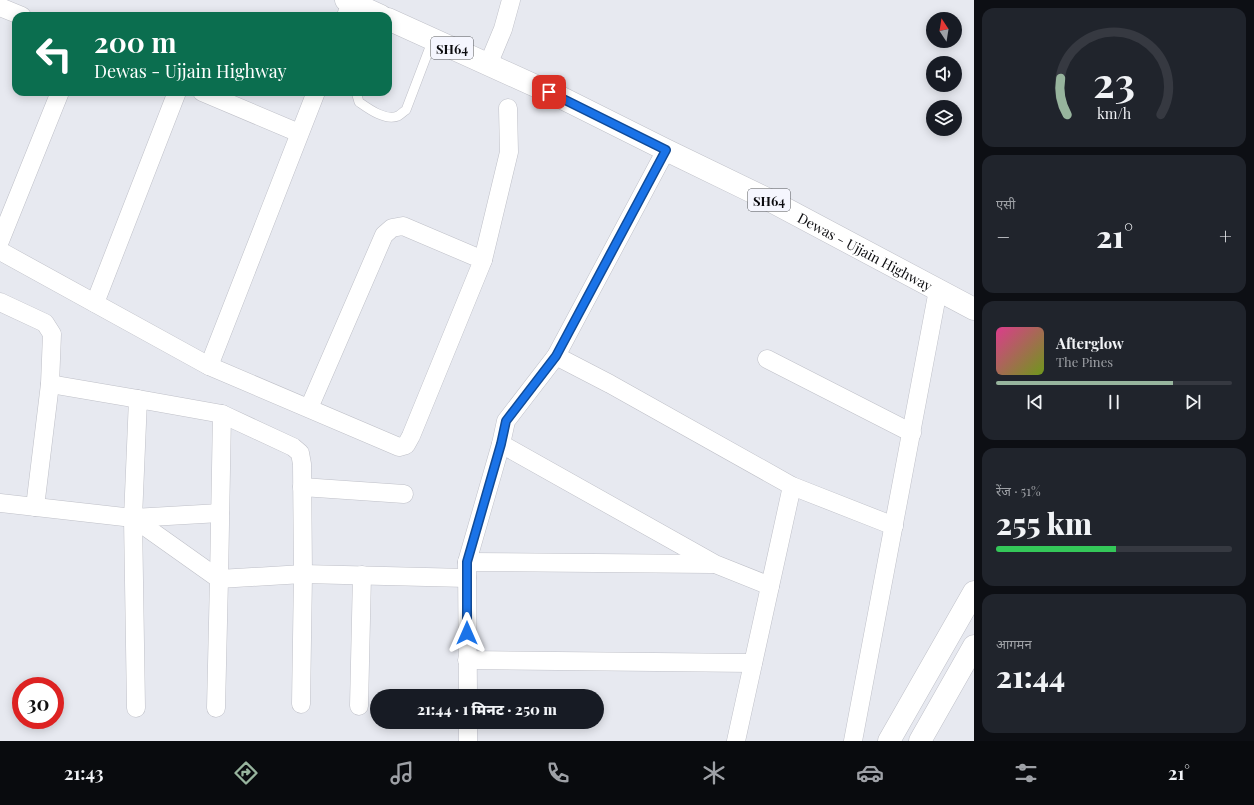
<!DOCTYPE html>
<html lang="hi">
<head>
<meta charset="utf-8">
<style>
  body { margin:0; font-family:"Playfair Display","Noto Sans Devanagari",serif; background:#20242c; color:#f1f3f6; height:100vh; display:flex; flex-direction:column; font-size:15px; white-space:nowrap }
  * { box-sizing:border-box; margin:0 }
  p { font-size:13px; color:#9ea1a6 }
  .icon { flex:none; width:22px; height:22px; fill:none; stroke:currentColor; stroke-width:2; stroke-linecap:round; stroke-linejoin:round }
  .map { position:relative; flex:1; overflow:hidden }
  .details { display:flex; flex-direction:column; gap:8px; padding:8px; background:#0d0f14; width:280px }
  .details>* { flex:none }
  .banner { position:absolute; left:12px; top:12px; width:380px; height:84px; border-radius:12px; box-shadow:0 2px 10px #0003; background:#0b6e4f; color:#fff; overflow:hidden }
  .needle { width:26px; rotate:348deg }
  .tools { position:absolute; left:926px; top:12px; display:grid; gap:8px }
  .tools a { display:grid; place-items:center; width:36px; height:36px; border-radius:50%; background:#171b24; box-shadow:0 2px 10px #0003; font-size:20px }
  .speed { position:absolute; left:12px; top:677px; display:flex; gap:8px; font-size:20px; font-weight:700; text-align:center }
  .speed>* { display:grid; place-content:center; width:52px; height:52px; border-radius:50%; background:#171b24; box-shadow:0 2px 10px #0003; line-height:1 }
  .speed .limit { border:6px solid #d22; background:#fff; color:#111 }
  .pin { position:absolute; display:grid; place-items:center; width:34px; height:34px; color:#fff; margin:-17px; border-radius:8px; box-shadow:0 2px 6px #0006 }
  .me { position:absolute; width:44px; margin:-22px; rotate:0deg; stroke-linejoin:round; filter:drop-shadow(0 0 3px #0008) }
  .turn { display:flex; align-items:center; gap:14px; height:84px; padding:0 16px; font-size:18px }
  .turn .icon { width:52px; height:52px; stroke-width:2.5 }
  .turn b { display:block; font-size:28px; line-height:34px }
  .big { font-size:30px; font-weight:800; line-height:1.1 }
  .details .widget { flex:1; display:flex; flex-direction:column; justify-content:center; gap:6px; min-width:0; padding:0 14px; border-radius:12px; background:#20242c }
  .details .dial { align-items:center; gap:0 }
  .dial svg { height:104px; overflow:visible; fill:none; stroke:#363941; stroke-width:7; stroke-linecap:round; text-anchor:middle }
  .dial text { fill:#f1f3f6; stroke:none }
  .song { display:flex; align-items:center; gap:12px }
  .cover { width:48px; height:48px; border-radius:6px; background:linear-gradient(135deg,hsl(330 70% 55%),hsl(80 70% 35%)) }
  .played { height:4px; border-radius:2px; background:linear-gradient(90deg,#97b49d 75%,#363941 75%) }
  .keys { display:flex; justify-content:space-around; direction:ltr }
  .heat { display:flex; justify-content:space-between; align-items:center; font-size:22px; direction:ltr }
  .charge { height:6px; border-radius:3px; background:linear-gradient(90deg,#34c759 51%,#363941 0) }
  .trip { position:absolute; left:370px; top:689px; width:234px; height:40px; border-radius:20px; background:#171b24; box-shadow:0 2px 10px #0003; font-weight:800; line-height:40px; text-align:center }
  .dock { display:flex; height:64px; justify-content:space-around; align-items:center; background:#090b0e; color:#9ea1a6 }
  .dock .icon { width:28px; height:28px }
  .dock .selected { color:#97b49d }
  .dock b { font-size:18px; color:#f1f3f6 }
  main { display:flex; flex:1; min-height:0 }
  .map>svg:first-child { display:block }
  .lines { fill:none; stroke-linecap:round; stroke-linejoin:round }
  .lane-casing { stroke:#bfc0c8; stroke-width:10 }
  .street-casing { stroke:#bfc0c8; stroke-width:19 }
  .secondary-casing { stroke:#bfc0c8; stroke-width:23 }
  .primary-casing { stroke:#bfc0c8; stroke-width:23 }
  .lane { stroke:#fff; stroke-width:9 }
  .street { stroke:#fff; stroke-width:18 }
  .secondary { stroke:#fff; stroke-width:22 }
  .primary { stroke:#fff; stroke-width:22 }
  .route-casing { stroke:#114b97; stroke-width:10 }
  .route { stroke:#1a73e8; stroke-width:7 }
  .labels { text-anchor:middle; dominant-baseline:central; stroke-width:3; stroke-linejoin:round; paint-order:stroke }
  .shield { fill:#f5f6fe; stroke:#515256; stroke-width:1 }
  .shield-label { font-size:13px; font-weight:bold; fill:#0b0b0e }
  .street-label { font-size:14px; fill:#0b0b0e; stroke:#f5f6fe }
</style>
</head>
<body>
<main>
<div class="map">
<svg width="974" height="741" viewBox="0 0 974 741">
  <rect width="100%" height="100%" fill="#e7e9f0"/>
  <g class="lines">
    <defs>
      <path id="lane" d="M356,92L359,102C369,109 385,121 398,116C400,115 403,112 406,110L433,39"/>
      <g id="street">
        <path d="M0,7L22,16"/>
        <path d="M346,16L351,2"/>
        <path d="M488,65L503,29L511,0"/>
        <path d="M202,92L299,133"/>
        <path d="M666,150L556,356L506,421L501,444L715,564L770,586"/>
        <path d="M0,241L60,92"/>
        <path d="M0,251L209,366L399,447L406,445L411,436L483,260L403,226L392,228L384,235L309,408"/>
        <path d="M483,260L509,152L508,108"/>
        <path d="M0,302L45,323L52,334L50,384L35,507"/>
        <path d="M95,303L177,92"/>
        <path d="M556,356L610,384L792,486L894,526"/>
        <path d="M767,359L912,433"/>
        <path d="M209,366L316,92"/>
        <path d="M50,384L138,399"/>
        <path d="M302,487L404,494"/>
        <path d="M0,503L133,518L220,513"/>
        <path d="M133,518L219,579L303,574L467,578"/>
        <path d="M467,562L501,444"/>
        <path d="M467,660L753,663"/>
        <path d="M468,696L467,562L712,564"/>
        <path d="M359,706L362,575"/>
        <path d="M136,708L133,518L138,399L222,414L293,447L300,453L302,464L303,574L301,704"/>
        <path d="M216,708L219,579L222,414"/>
        <path d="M468,722V741"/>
        <path d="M736,741L792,486"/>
        <path d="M853,741L938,290"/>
      </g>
      <g id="secondary">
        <path d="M889,741L974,592"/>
        <path d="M920,741L974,646"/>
      </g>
      <g id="primary">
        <path d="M346,0L381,16"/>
        <path id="s1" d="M388,19L560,97L666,150L767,199L974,309"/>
      </g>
    </defs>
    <use href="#lane" class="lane-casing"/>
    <use href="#street" class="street-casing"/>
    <use href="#secondary" class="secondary-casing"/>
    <use href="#primary" class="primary-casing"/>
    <use href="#lane" class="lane"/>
    <use href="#street" class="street"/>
    <use href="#secondary" class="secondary"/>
    <use href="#primary" class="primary"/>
  </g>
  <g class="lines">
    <defs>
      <path id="route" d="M467,633V562L501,444L506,421L556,356L666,150L549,92"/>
    </defs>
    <use href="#route" class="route-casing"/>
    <use href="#route" class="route"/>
  </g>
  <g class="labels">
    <g class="shield">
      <rect x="431" y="37" width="42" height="22" rx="3"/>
      <rect x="748" y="189" width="42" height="22" rx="3"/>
    </g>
    <g class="shield-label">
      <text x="452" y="48">SH64</text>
      <text x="769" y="200">SH64</text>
    </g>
    <g class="street-label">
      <text stroke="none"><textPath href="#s1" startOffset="531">Dewas - Ujjain Highway</textPath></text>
    </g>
  </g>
</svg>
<div class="tools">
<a><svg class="needle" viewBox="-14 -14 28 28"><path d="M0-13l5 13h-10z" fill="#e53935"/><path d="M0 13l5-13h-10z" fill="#9ea1a6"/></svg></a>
<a><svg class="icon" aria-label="sound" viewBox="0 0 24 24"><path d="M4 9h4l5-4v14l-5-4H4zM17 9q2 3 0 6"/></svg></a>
<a><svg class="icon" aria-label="layers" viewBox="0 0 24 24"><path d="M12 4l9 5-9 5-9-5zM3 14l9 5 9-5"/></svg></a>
</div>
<div class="speed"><div class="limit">30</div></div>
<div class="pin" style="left:549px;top:92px;background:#d93025"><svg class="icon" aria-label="arrive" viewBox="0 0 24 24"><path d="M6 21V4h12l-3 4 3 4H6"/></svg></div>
<svg class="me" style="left:467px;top:633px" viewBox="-20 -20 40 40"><path d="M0-17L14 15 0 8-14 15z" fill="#1a73e8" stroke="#fff" stroke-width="4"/></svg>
<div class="trip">21:44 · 1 मिनट · 250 m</div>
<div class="banner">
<div class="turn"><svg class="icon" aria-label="left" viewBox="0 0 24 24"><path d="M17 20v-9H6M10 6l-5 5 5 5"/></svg><div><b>200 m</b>Dewas - Ujjain Highway</div></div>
</div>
</div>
<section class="details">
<div class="widget dial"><svg viewBox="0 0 100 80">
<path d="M14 69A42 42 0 1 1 86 69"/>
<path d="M14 69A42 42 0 0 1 9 41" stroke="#97b49d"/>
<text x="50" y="56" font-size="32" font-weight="700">23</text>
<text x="50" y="72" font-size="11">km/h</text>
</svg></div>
<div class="widget"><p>एसी</p>
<div class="heat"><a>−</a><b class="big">21°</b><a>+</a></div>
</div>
<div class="widget">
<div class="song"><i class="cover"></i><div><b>Afterglow</b><p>The Pines</p></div></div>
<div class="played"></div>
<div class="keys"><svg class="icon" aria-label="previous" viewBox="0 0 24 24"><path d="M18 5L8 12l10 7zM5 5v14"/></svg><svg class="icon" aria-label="pause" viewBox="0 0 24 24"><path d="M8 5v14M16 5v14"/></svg><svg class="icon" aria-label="next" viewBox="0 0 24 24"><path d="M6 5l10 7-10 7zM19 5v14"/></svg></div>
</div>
<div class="widget"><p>रेंज · 51%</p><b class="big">255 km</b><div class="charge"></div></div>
<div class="widget"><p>आगमन</p><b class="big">21:44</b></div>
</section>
</main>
<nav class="dock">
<b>21:43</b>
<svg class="icon selected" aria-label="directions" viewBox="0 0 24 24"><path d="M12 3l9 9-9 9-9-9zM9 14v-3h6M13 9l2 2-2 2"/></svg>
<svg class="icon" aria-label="music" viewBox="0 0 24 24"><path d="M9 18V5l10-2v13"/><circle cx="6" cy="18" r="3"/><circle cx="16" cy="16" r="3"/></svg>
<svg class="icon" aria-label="phone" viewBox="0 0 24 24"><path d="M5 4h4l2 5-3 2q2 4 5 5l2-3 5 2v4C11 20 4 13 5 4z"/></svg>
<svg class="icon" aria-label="climate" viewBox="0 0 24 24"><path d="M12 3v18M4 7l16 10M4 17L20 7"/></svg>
<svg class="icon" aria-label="car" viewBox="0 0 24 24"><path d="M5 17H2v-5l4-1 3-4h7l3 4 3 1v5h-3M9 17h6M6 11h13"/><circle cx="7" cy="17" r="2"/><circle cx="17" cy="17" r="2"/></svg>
<svg class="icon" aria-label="filters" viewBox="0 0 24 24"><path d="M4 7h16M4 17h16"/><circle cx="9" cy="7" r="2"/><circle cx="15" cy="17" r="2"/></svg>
<b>21°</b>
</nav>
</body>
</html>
